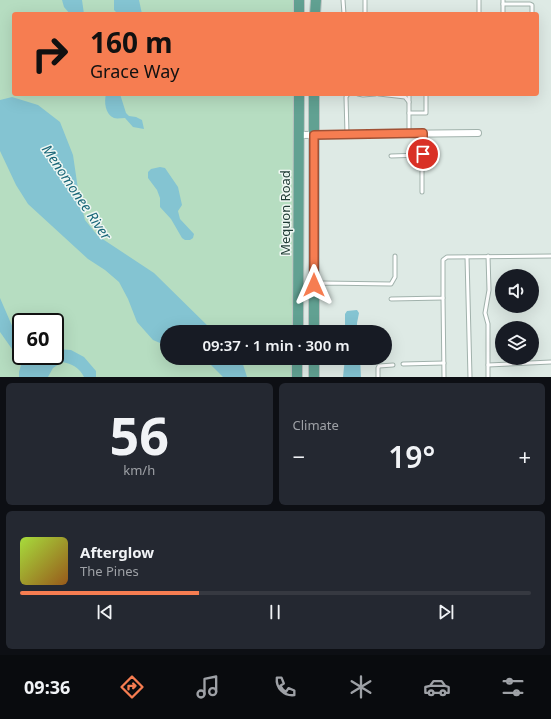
<!DOCTYPE html>
<html lang="en">
<head>
<meta charset="utf-8">
<style>
  body { margin:0; font-family:"Noto Sans",sans-serif; background:#242831; color:#f1f3f6; height:100vh; display:flex; flex-direction:column; font-size:15px; white-space:nowrap }
  * { box-sizing:border-box; margin:0 }
  p { font-size:13px; color:#9ea1a6 }
  .icon { flex:none; width:22px; height:22px; fill:none; stroke:currentColor; stroke-width:2; stroke-linecap:round; stroke-linejoin:round }
  .map { position:relative; height:377px; overflow:hidden }
  .panel { display:flex; flex-direction:column; gap:6px; padding:6px; background:#0d0f14; flex:1 }
  .panel>* { flex:none }
  .banner { position:absolute; left:12px; top:12px; width:527px; height:84px; border-radius:4px; box-shadow:0 4px 16px #0002; background:#f67d51; color:#111; overflow:hidden }
  .controls { position:absolute; left:495px; top:269px; display:grid; gap:8px }
  .controls a { display:grid; place-items:center; width:44px; height:44px; border-radius:50%; background:#171b24; box-shadow:0 4px 16px #0002; font-size:20px }
  .speed { position:absolute; left:12px; top:313px; display:flex; gap:8px; font-size:20px; font-weight:700; text-align:center }
  .speed>* { display:grid; place-content:center; width:52px; height:52px; border-radius:50%; background:#171b24; box-shadow:0 4px 16px #0002; line-height:1 }
  .speed .limit { border:2px solid #111; border-radius:6px; background:#fff; color:#111 }
  .pin { position:absolute; display:grid; place-items:center; width:34px; height:34px; color:#fff; margin:-17px; border:2px solid #fff; border-radius:50%; box-shadow:0 1px 4px #0007 }
  .me { position:absolute; width:44px; margin:-22px; rotate:0deg; stroke-linejoin:round; filter:drop-shadow(0 0 3px #0008) }
  .turn { display:flex; align-items:center; gap:14px; height:84px; padding:0 12px; font-size:18px }
  .turn .icon { width:52px; height:52px; stroke-width:2.5 }
  .turn b { display:block; font-size:28px; line-height:34px }
  .big { font-size:30px; font-weight:600; line-height:1.1 }
  .panel .card { flex:1; display:flex; flex-direction:column; justify-content:center; gap:6px; min-width:0; padding:0 14px; border-radius:6px; background:#242831 }
  .panel .dial { align-items:center; gap:0 }
  .dial b { font-size:52px; line-height:1 }
  .song { display:flex; align-items:center; gap:12px }
  .cover { width:48px; height:48px; border-radius:6px; background:linear-gradient(135deg,hsl(80 70% 55%),hsl(30 70% 35%)) }
  .played { height:4px; border-radius:2px; background:linear-gradient(90deg,#f67d51 35%,#363941 35%) }
  .keys { display:flex; justify-content:space-around; direction:ltr }
  .heat { display:flex; justify-content:space-between; align-items:center; font-size:22px; direction:ltr }
  .panel .tiles { flex:1; display:grid; gap:6px; grid-template-columns:1fr 1fr }
  .card:last-child { grid-column:span 2 }
  .trip { position:absolute; left:160px; top:325px; width:232px; height:40px; border-radius:20px; background:#171b24; box-shadow:0 4px 16px #0002; font-weight:600; line-height:40px; text-align:center }
  .dock { display:flex; height:64px; justify-content:space-around; align-items:center; background:#090b0e; color:#9ea1a6 }
  .dock .icon { width:28px; height:28px }
  .dock .selected { color:#f67d51 }
  .dock b { font-size:18px; color:#f1f3f6 }
  .map>svg:first-child { display:block }
  .green { fill:#b6ddc1; fill-rule:evenodd }
  .water { fill:#84c4d2 }
  .lines { fill:none; stroke-linecap:round; stroke-linejoin:round }
  .lane-casing { stroke:#a1b2ac; stroke-width:5 }
  .street-casing { stroke:#a1b2ac; stroke-width:8 }
  .primary-casing { stroke:#bcc4c2; stroke-width:12 }
  .lane { stroke:#fff; stroke-width:3 }
  .street { stroke:#fff; stroke-width:6 }
  .primary { stroke:#61a192; stroke-width:10 }
  .route-casing { stroke:#a05135; stroke-width:10 }
  .route { stroke:#f67d51; stroke-width:7 }
  .labels { text-anchor:middle; dominant-baseline:central; stroke-width:3; stroke-linejoin:round; paint-order:stroke }
  .street-label { font-size:13px; fill:#1f3b34; stroke:#eff7f3 }
  .water-label { font-size:14px; font-style:italic; fill:#186678; stroke:#eff7f3 }
</style>
</head>
<body>
<div class="map">
<svg width="551" height="377" viewBox="0 0 551 377">
  <rect width="100%" height="100%" fill="#deeae5"/>
  <path class="green" d="M0,0H295V14H14V94H295L298,332H167V358H297V377H0ZM21,322H55V356H21Z"/>
  <g class="water">
    <path d="M62,0H82L84,14H70L64,7Z"/>
    <path d="M114,0H139L142,14H118L114,10Z"/>
    <path d="M106,94H120L126,113L129,116L136,117L142,120L144,129L133,127L125,118C121,118 117,119 114,118C105,114 104,102 106,94Z"/>
    <path d="M12,97L38,105L60,122L73,155L79,196L85,220L98,236L154,273L214,332H167V346L153,340L137,322L128,299L119,282L105,270L88,259L28,204L16,185L0,151V100Z"/>
    <path d="M160,167L165,168L178,187L182,205L178,211L180,219L194,234L193,238L190,240H185L182,238L171,219L160,207V198L157,190L148,178V172L151,169Z"/>
    <path d="M0,298L13,328L21,336V356L12,349L0,332Z"/>
    <path d="M357,310L359,313L357,323V332H345V314L347,311Z"/>
    <path d="M55,349L71,350L84,357L96,371V377H84C79,367 72,364 62,362L53,368L48,377H19V372L23,358L22,356H55Z"/>
    <path d="M204,358H241L247,377H223Z"/>
    <path d="M345,358H360L361,377H343Z"/>
  </g>
  <g class="lines">
    <defs>
      <g id="lane">
        <path d="M343,0L344,14"/>
        <path d="M503,4H530L532,5V14"/>
        <path d="M365,14V0"/>
        <path d="M479,14V0"/>
        <path d="M503,14V0"/>
        <path d="M358,94L363,95L375,94"/>
        <path d="M379,94L405,97L409,102V133"/>
        <path d="M409,102V94"/>
        <path d="M409,113H426V94"/>
        <path d="M347,134L346,97L348,94"/>
        <path d="M391,156L422,155L423,133"/>
        <path d="M422,192V155"/>
        <path d="M467,257L470,377"/>
        <path d="M315,284L323,283L391,284L395,277V256"/>
        <path d="M443,298L444,377"/>
        <path d="M391,299L443,298V260L447,257L551,256"/>
        <path d="M403,364L444,363"/>
        <path d="M488,365L551,362"/>
        <path d="M378,377V368L379,366L393,365"/>
        <path d="M488,377V324L485,313L489,290L488,256"/>
      </g>
      <path id="street" d="M299,135L478,133"/>
      <g id="primary">
        <path d="M299,14V0"/>
        <path d="M315,14L316,0"/>
        <path d="M298,332L299,94"/>
        <path d="M314,332V94"/>
        <path d="M297,377V358"/>
        <path d="M314,377V358"/>
      </g>
    </defs>
    <use href="#lane" class="lane-casing"/>
    <use href="#street" class="street-casing"/>
    <use href="#primary" class="primary-casing"/>
    <use href="#lane" class="lane"/>
    <use href="#street" class="street"/>
    <use href="#primary" class="primary"/>
  </g>
  <g class="lines">
    <defs>
      <path id="route" d="M314,285V135L423,133V154"/>
    </defs>
    <use href="#route" class="route-casing"/>
    <use href="#route" class="route"/>
  </g>
  <g class="labels">
    <g class="street-label">
      <text transform="translate(285 213) rotate(-90)">Mequon Road</text>
    </g>
    <g class="water-label">
      <text transform="translate(77 192) rotate(56)">Menomonee River</text>
    </g>
  </g>
</svg>
<div class="controls">
<a><svg class="icon" aria-label="sound" viewBox="0 0 24 24"><path d="M4 9h4l5-4v14l-5-4H4zM17 9q2 3 0 6"/></svg></a>
<a><svg class="icon" aria-label="layers" viewBox="0 0 24 24"><path d="M12 4l9 5-9 5-9-5zM3 14l9 5 9-5"/></svg></a>
</div>
<div class="speed"><div class="limit">60</div></div>
<div class="pin" style="left:423px;top:154px;background:#d93025"><svg class="icon" aria-label="arrive" viewBox="0 0 24 24"><path d="M6 21V4h12l-3 4 3 4H6"/></svg></div>
<svg class="me" style="left:314px;top:285px" viewBox="-20 -20 40 40"><path d="M0-17L14 15 0 8-14 15z" fill="#f67d51" stroke="#fff" stroke-width="4"/></svg>
<div class="trip">09:37 · 1 min · 300 m</div>
<div class="banner">
<div class="turn"><svg class="icon" aria-label="right" viewBox="0 0 24 24"><path d="M7 20v-9h11M14 6l5 5-5 5"/></svg><div><b>160 m</b>Grace Way</div></div>
</div>
</div>
<section class="panel">
<div class="tiles">
<div class="card dial"><b>56</b><p>km/h</p></div>
<div class="card"><p>Climate</p>
<div class="heat"><a>−</a><b class="big">19°</b><a>+</a></div>
</div>
<div class="card">
<div class="song"><i class="cover"></i><div><b>Afterglow</b><p>The Pines</p></div></div>
<div class="played"></div>
<div class="keys"><svg class="icon" aria-label="previous" viewBox="0 0 24 24"><path d="M18 5L8 12l10 7zM5 5v14"/></svg><svg class="icon" aria-label="pause" viewBox="0 0 24 24"><path d="M8 5v14M16 5v14"/></svg><svg class="icon" aria-label="next" viewBox="0 0 24 24"><path d="M6 5l10 7-10 7zM19 5v14"/></svg></div>
</div>
</div>
</section>
<nav class="dock">
<b>09:36</b>
<svg class="icon selected" aria-label="directions" viewBox="0 0 24 24"><path d="M12 3l9 9-9 9-9-9zM9 14v-3h6M13 9l2 2-2 2"/></svg>
<svg class="icon" aria-label="music" viewBox="0 0 24 24"><path d="M9 18V5l10-2v13"/><circle cx="6" cy="18" r="3"/><circle cx="16" cy="16" r="3"/></svg>
<svg class="icon" aria-label="phone" viewBox="0 0 24 24"><path d="M5 4h4l2 5-3 2q2 4 5 5l2-3 5 2v4C11 20 4 13 5 4z"/></svg>
<svg class="icon" aria-label="climate" viewBox="0 0 24 24"><path d="M12 3v18M4 7l16 10M4 17L20 7"/></svg>
<svg class="icon" aria-label="car" viewBox="0 0 24 24"><path d="M5 17H2v-5l4-1 3-4h7l3 4 3 1v5h-3M9 17h6M6 11h13"/><circle cx="7" cy="17" r="2"/><circle cx="17" cy="17" r="2"/></svg>
<svg class="icon" aria-label="filters" viewBox="0 0 24 24"><path d="M4 7h16M4 17h16"/><circle cx="9" cy="7" r="2"/><circle cx="15" cy="17" r="2"/></svg>
</nav>
</body>
</html>
